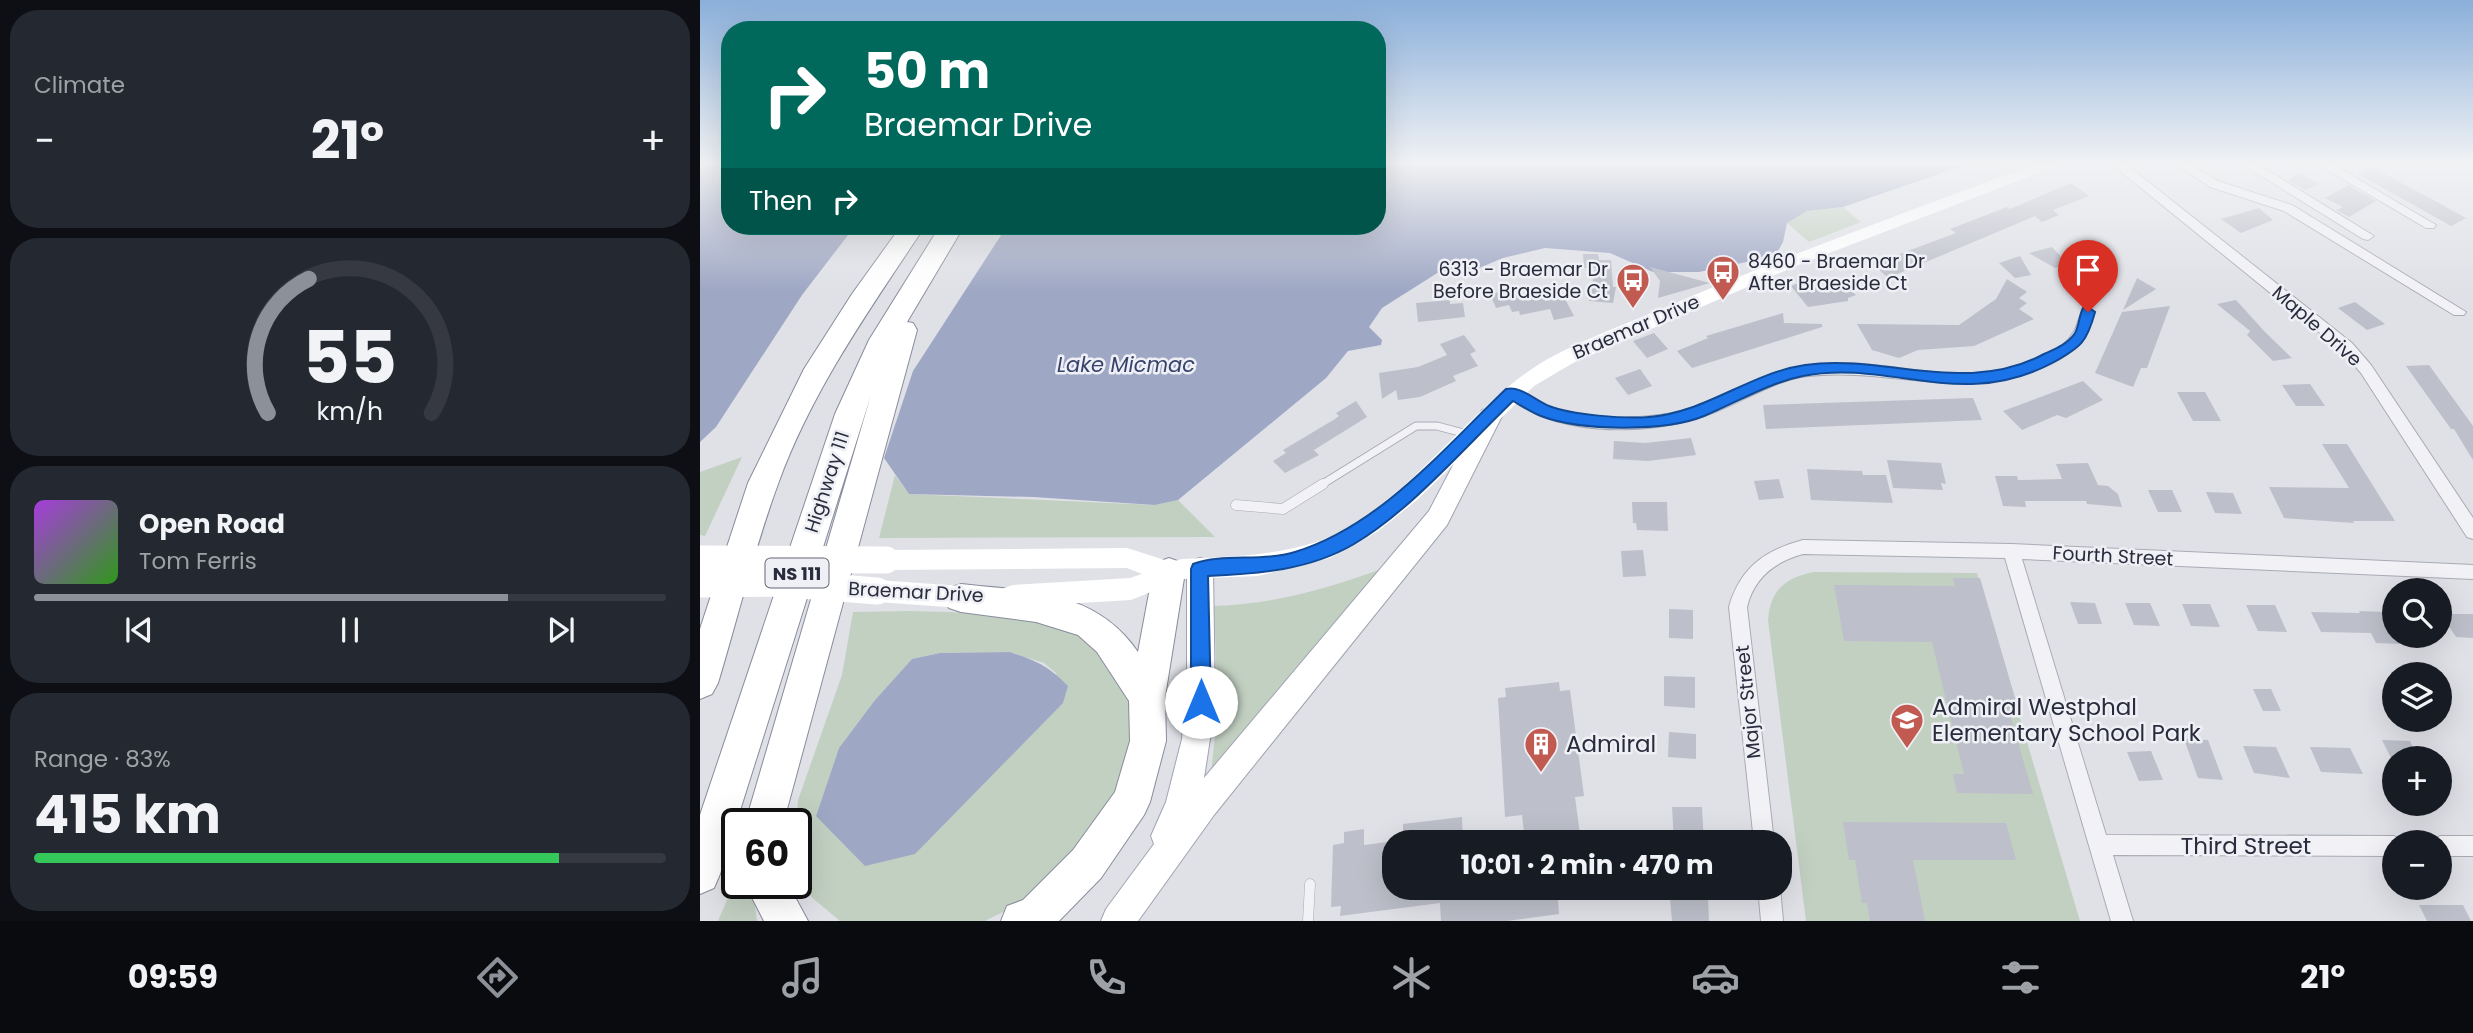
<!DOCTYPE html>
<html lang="en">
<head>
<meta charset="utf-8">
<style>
  body { margin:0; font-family:Poppins,sans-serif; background:#242831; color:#f1f3f6; height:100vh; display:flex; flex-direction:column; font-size:26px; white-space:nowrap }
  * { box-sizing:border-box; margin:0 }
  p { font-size:23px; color:#9ea1a6 }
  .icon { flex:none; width:38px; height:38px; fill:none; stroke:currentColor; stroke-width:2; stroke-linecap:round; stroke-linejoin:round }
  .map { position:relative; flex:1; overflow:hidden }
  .panel { display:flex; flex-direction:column; gap:10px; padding:10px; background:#0d0f14; width:700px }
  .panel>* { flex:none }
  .top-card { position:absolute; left:21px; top:21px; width:665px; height:214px; border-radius:28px; box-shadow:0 7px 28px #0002; background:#00695c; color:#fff; overflow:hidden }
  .tools { position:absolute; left:1682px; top:578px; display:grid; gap:14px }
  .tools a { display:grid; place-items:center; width:70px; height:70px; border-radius:50%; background:#171b24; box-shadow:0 7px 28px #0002; font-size:35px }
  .speed { position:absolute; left:21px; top:808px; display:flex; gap:14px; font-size:35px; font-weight:700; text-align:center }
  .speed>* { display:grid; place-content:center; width:91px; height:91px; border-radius:50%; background:#171b24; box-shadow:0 7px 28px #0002; line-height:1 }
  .speed .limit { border:4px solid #111; border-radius:10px; background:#fff; color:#111 }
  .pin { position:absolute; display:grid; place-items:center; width:60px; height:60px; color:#fff; margin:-72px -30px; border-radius:50% 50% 50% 0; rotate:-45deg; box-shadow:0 0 7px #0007 }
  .pin .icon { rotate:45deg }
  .me { position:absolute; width:77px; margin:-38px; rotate:0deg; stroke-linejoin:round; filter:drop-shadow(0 0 5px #0008) }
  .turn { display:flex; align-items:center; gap:24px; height:147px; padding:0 28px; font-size:32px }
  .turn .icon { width:91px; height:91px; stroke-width:2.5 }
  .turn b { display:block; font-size:49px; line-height:60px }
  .then { display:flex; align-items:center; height:66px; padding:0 28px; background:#0003; gap:14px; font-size:26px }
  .big { font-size:52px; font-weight:700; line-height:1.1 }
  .panel .card { flex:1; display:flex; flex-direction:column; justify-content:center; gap:10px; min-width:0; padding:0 24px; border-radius:28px; background:#242831 }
  .panel .dial { align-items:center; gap:0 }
  .dial svg { height:182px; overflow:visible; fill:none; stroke:#363941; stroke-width:7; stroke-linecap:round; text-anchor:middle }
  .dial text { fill:#f1f3f6; stroke:none }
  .song { display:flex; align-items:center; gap:21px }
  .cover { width:84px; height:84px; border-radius:10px; background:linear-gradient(135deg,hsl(280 70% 55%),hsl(110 70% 35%)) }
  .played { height:7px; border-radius:4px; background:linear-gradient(90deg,#8c9099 75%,#363941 75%) }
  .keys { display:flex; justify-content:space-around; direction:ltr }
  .heat { display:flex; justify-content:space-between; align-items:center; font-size:38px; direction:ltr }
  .charge { height:10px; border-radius:5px; background:linear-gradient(90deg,#34c759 83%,#363941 0) }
  .trip { position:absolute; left:682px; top:830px; width:410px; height:70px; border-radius:28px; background:#171b24; box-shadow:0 7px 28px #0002; font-weight:700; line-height:70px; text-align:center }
  .tabs { display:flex; height:112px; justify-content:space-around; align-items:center; background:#090b0e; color:#9ea1a6 }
  .tabs .icon { width:49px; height:49px }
  .tabs .selected { color:#8c9099 }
  .tabs b { font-size:32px; color:#f1f3f6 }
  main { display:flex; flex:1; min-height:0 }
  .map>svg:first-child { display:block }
  .green { fill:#c2d0c2; fill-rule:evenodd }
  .water { fill:#9ea7c4 }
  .building { fill:#bdbfca }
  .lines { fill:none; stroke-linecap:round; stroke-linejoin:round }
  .service-far1-casing { stroke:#a9abb4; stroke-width:9 }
  .service-casing { stroke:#a9abb4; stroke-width:11 }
  .minor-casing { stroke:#a9abb4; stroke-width:2 }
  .primary-casing { stroke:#a0a3b2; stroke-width:2 }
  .motorway-casing { stroke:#888c9c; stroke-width:2 }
  .service-far1 { stroke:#f2f2f6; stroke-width:7 }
  .service { stroke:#f2f2f6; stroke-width:10 }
  .minor { fill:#f2f2f6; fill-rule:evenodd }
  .secondary { fill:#fff; fill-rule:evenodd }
  .primary { fill:#fff; fill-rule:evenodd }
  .motorway { fill:#fff; fill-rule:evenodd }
  .secondary-bridge { stroke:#fff; stroke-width:27 }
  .route { fill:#1a73e8; stroke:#114b97; stroke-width:2 }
  .labels { text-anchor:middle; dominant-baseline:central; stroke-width:5; stroke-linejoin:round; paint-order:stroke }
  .shield { fill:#eff0f5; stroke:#656774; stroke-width:2 }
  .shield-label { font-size:18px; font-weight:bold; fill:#2a2c3d }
  .poi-label { font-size:19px; fill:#2a2c3d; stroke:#eff0f5; text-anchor:start }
  .street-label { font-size:19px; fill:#2a2c3d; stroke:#eff0f5 }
  .water-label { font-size:21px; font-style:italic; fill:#38436d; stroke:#eff0f5 }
  .near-poi-label { font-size:23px; fill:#2a2c3d; stroke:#eff0f5; text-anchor:start }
  .near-street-label { font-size:23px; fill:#2a2c3d; stroke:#eff0f5 }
</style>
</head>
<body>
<main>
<section class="panel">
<div class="card"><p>Climate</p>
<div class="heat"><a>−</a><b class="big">21°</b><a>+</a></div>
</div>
<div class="card dial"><svg viewBox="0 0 100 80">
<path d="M14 69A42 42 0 1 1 86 69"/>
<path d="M14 69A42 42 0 0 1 32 10" stroke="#8c9099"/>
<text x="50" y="56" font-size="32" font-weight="700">55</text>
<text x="50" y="72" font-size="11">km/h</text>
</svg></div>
<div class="card">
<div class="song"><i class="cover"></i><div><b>Open Road</b><p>Tom Ferris</p></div></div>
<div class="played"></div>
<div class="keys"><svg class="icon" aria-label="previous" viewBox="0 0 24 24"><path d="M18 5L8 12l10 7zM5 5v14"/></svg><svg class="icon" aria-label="pause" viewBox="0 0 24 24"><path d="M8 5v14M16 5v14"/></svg><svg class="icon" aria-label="next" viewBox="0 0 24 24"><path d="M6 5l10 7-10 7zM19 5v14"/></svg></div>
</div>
<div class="card"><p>Range · 83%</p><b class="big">415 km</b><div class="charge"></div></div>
</section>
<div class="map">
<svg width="1773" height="921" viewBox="0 0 1773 921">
  <rect width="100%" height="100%" fill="#e0e1e7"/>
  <g class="green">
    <path d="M1143,207L1161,222L1109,242L1087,223L1107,211Z"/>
    <path d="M42,457L5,536L0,535V472Z"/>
    <path d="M195,475L209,494L455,505L478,500L515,537L179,538Z"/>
    <path d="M687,567L511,772L518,710L514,606C575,604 630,588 687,567Z"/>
    <path d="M1114,572L1277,573L1380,921H1106L1068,620C1070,590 1086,577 1114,572Z"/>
    <path d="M211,611L320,614L423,647L442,737L416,812L337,895L285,921H140L109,895L96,829L98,800L142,675L153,612ZM310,652L344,663L357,674L116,816L139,748L175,700L212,659L240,653Z"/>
    <path d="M37,877V884H52L57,921H18Z"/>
  </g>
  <g class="water">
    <path d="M0,162H30V226H155L102,295L16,427L0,442Z"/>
    <path d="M677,162H1274L1143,207L1107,211L1087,223L1083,242L1078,251L1051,261L999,272H953L910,253L845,248L803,258L767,273L742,270L682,308L669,327L682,340L681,345L648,351L626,378L478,500L455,505L333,497L209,494L184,458L213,371L307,226H677Z"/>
    <path d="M310,652C337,661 348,666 368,686L363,703L215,854L165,866L116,816L139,748L175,700L212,659L240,653Z"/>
  </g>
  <g class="building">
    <path d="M1672,167L1737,202L1766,218L1751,226L1658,174Z"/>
    <path d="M1599,173L1619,184L1605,190L1588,180Z"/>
    <path d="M1371,183L1389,196L1353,210L1359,215L1342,222L1335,216L1188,278L1173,264L1256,233L1250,229L1307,207L1310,209Z"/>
    <path d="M1648,185L1676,201L1649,217L1636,210L1643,207L1625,198Z"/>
    <path d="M1559,208L1573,220L1541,233L1521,219Z"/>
    <path d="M1352,247L1368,264L1355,268L1329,253Z"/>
    <path d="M883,254H898L899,260H911L913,287H916L913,303L889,301L895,268H884Z"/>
    <path d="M1320,256L1331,275L1315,278L1299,263Z"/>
    <path d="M950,267L1010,283L958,298L960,281Z"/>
    <path d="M1437,278L1456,289L1423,310Z"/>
    <path d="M1109,279L1117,289L1139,280L1156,295L1148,298V301L1108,307L1091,286Z"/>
    <path d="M1307,279L1327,292L1319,298L1327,303L1319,309L1334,319L1274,346L1218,350L1199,358L1172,350L1157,324L1259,325L1296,299Z"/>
    <path d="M817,288L822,297L861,291L874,316L854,320L850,309L820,315L819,311L812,312L809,305L796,308L790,294Z"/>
    <path d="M750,300V304L763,303L765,317L718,322L716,303Z"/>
    <path d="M1536,300L1565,332L1592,358L1573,361L1547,335L1550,331L1517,304Z"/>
    <path d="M1655,302L1685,324L1667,330L1638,308Z"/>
    <path d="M1470,306L1447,368H1441L1433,387L1395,373L1422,312Z"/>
    <path d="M1083,313L1084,323L1122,324V327L992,368L977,351L1008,338L1006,336Z"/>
    <path d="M954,333L968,349L947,358L933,341Z"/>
    <path d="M764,335L776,351L770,354L778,366L753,376L756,381L720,397L698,400L696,390L682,399L679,373L718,367L747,355L740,344Z"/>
    <path d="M1729,365L1773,426V460L1754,429H1751L1706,366Z"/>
    <path d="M940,369L952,386L928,395L915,378Z"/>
    <path d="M1383,381L1403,400L1366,418L1357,415L1322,430L1303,411Z"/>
    <path d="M1610,384L1625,406H1596L1582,385Z"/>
    <path d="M1477,392H1505L1521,421H1493Z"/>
    <path d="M1273,398L1282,420L1066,429L1063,405Z"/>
    <path d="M656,401L667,417L614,450L619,455L585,473L573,461L586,453L583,450L635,419L639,416L636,413Z"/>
    <path d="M991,438L996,455L948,461L913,459L914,441L945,443Z"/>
    <path d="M1622,444H1647L1695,521H1653L1654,523L1584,518L1569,487L1649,488Z"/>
    <path d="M1187,460L1241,463L1246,484L1241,483L1243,490L1193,488Z"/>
    <path d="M1388,463L1398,485L1408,486L1418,494L1422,507L1387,504L1386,501H1325L1326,507L1303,506L1295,476H1317L1318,480L1362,479L1356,464Z"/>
    <path d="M1107,469L1162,471L1163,475H1186L1193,503L1111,500Z"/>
    <path d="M1079,479L1084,498L1059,500L1054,481Z"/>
    <path d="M1448,490H1472L1482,512H1458Z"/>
    <path d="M1506,492L1533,493L1542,514L1515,513Z"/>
    <path d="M932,502H967L968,531L937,530L936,523H933Z"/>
    <path d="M943,550L946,576L923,577L921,551Z"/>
    <path d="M1253,578H1280L1318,708H1308L1333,794L1257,793L1253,774H1264L1232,642L1144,641L1134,585L1255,586Z"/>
    <path d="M1370,602L1395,603L1402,624H1378Z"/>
    <path d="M1425,603H1450L1460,626L1434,625Z"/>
    <path d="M1482,604H1510L1520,627L1491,626Z"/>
    <path d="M1546,605H1575L1587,632L1558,631Z"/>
    <path d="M969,609L993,610V639L969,638Z"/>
    <path d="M1659,611L1685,612L1694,635H1698L1702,644L1676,643L1671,633L1621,632L1611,612L1660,613Z"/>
    <path d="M1741,614H1773V638L1756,637Z"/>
    <path d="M964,676L995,677V708L964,706Z"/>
    <path d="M859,682L860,691L870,690L884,796L875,797L881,842H825L822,815L805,817L798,698L806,697L805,688Z"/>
    <path d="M1553,689H1571L1581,711H1563Z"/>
    <path d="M969,732L996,734V759L968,757Z"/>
    <path d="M1484,739L1508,740L1523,780L1498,778Z"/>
    <path d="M1682,740L1710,741L1718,758H1691Z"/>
    <path d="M1543,746L1576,747L1590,778L1554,773Z"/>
    <path d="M1610,747L1650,748L1663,774L1621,772Z"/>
    <path d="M1451,751L1463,780L1439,781L1427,752Z"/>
    <path d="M972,807H1002L1004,842H974Z"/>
    <path d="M762,817L763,842H703V824Z"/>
    <path d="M1143,822L1306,823L1316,860H1213L1225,921H1170L1167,903H1162L1155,860H1149Z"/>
    <path d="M664,829V845L695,841V887H857L859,914L807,921H741L740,903L640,916L641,906L631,907L633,845L644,843V832Z"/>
    <path d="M1008,897L1009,921H972L970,898Z"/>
    <path d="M1719,905H1763L1771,921H1727Z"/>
  </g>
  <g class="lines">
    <defs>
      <path id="service-far1" d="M621,485L716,426H737L767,434"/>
      <g id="service">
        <path d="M536,505L583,509L623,484"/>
        <path d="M608,921L610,884"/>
      </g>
      <g id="minor">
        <path d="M1409,162H1423L1652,343L1671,365L1773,518V539L1767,537L1661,373L1642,351Z"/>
        <path d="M1473,162H1487L1518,181L1592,205L1766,312L1764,315H1754L1584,211L1510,187Z"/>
        <path d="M1539,162H1554L1674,236L1668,240L1663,239Z"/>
        <path d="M1614,162H1629L1736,225L1734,228H1726Z"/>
        <path d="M1388,307L1395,312C1386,343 1368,358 1339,369C1256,401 1191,367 1108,376C1075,380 1046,400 1015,412C963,433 891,436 838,415C827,410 816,403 806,397L804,393L811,388C824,392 836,401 849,407C887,422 957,420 995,407C1045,391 1081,365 1136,363C1194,361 1256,386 1314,367C1334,360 1362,352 1373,333C1379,325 1378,311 1388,307Z"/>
        <path d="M1103,540L1311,544L1773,565V579L1322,559L1406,835L1694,836L1703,842H1694V856L1413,855L1433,921H1411L1305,558L1103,554C1074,562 1054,578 1047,607L1074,842H1054L1029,607C1040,568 1065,550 1103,540Z"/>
        <path d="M1740,836H1773V856H1740V842H1731Z"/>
        <path d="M1058,887H1080L1083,921H1061Z"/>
      </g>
      <path id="primary" d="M790,407L798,410L802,416L747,525L514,815L438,921H401L406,909L454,844L451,836L466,802L482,739L487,671V569L491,561L500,558L509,561L513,569L515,706L504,778L729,511L782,410Z"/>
      <g id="motorway">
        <path d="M201,226H225C170,309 112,390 78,484C54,549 38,617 18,683L12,694L0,699V629L48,483L104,369L152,294Z"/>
        <path d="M240,226H264L207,322L213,323L217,330L83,824H45L171,395L20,874L14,888L0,894V815L135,414L169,340Z"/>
        <path d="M469,558L480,562L485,572L465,697L466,741L450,802L444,815L401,878L359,921H301L307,906L323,900L373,850L415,792L430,741L429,701L397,652L378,635L336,622L261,612L249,608L244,598L249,588L261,584C329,592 395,589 438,652L453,572L458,562Z"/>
        <path d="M45,884H88L108,921H64Z"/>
      </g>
    </defs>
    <use href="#service-far1" class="service-far1-casing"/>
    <use href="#service" class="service-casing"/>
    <use href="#minor" class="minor-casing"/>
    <use href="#primary" class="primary-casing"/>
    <use href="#motorway" class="motorway-casing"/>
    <use href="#service-far1" class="service-far1"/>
    <use href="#service" class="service"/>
    <use href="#minor" class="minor"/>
    <g class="secondary">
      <path d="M1342,162H1367L1098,265L873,363L834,386L717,500L677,532L630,558L558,576L483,579L431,600L313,607L304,604L300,596L304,588L313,585L430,578L442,574L427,568L186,570L177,567L174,560L177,553L186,550L427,548L471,562L482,559C527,557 570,556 613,543C705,515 771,396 859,353C893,336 930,322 966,307C1090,254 1216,208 1342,162Z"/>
      <path d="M177,580L275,587L284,590L288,598L284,606L275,609L177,602L168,599L164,591L168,583Z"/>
    </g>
    <use href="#primary" class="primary"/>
    <use href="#motorway" class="motorway"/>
    <g class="secondary-bridge">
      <path d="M0,559L186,560"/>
      <path d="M0,584L76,583L177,591"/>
    </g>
  </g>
  <linearGradient id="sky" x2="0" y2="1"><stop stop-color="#8aafda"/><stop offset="0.56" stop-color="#f1f2f4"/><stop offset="1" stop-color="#f1f2f4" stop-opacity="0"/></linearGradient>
  <rect width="1773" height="291" fill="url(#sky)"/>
  <path class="route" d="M1388,307L1395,312C1387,342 1381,347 1354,362C1262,412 1190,359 1103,376C1068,383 1036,403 1004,416C965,432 880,431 841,416C831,412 822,406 813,401C765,447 710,511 654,544C610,570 558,574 508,576L511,702L508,708L501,711L494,708L491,702V569L493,564C523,553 562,562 595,552C680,526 743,449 806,389C820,385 836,401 849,406C872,415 924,419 949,417C1005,413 1050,373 1105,365C1186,354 1267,396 1344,354C1355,349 1368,344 1375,333C1379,326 1379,316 1383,308Z"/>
  <defs>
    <symbol id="bus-pin" viewBox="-11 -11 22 30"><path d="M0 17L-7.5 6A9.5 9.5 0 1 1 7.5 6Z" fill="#c15a50" stroke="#eff0f5"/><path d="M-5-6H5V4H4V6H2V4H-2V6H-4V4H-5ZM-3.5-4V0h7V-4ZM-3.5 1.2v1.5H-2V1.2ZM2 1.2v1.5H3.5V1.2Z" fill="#fff"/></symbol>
    <symbol id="school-pin" viewBox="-11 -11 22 30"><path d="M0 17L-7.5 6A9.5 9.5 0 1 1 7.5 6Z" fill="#c15a50" stroke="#eff0f5"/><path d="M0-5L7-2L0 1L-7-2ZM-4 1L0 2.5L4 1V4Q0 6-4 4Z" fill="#fff"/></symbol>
    <symbol id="building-pin" viewBox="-11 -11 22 30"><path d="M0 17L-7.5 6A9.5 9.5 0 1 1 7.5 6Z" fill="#c15a50" stroke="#eff0f5"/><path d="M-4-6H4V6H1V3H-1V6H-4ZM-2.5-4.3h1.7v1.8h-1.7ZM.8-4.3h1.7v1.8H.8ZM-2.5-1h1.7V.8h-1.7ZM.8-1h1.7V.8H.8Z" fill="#fff"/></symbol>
  </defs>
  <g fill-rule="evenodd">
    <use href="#bus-pin" x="1004" y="253" width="38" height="52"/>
    <use href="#bus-pin" x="914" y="261" width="38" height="52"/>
    <use href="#school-pin" x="1188" y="701" width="38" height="52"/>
    <use href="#building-pin" x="822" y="725" width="38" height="52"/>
  </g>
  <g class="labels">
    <rect class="shield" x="65.5" y="558.5" width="63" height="29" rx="5"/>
    <g class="shield-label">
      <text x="97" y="573">NS 111</text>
    </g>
    <g class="poi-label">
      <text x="1048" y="261">8460 - Braemar Dr<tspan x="1048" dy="22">After Braeside Ct</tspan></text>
      <text x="908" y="269" text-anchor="end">6313 - Braemar Dr<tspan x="908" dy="22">Before Braeside Ct</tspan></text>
    </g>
    <g class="street-label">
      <text transform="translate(1617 326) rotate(41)">Maple Drive</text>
      <text transform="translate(936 327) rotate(-23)">Braemar Drive</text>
      <text transform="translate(127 482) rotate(-72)">Highway 111</text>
      <text transform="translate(1413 556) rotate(3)">Fourth Street</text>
      <text transform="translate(216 592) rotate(3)">Braemar Drive</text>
      <text transform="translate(1048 702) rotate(-96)">Major Street</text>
    </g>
    <g class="water-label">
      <text x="426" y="364">Lake Micmac</text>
    </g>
    <g class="near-poi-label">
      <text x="1232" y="707">Admiral Westphal<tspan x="1232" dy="26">Elementary School Park</tspan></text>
      <text x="866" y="744">Admiral</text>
    </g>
    <g class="near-street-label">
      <text x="1546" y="846">Third Street</text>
    </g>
  </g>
</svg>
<div class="tools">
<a><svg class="icon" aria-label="search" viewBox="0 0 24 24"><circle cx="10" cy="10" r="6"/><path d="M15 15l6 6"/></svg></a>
<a><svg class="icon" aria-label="layers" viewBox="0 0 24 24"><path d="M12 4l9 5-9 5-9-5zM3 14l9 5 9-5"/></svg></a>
<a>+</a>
<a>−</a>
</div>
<div class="speed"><div class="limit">60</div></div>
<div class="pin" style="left:1388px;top:312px;background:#d93025"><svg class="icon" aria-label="arrive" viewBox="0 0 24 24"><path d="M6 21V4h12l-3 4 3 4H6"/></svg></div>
<svg class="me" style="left:501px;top:702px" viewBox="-20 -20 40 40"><circle r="19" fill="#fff"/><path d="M0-13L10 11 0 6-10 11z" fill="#1a73e8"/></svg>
<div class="trip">10:01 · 2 min · 470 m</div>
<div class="top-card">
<div class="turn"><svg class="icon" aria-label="right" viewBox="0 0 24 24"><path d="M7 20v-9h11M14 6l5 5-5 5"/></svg><div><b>50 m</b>Braemar Drive</div></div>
<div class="then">Then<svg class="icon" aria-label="right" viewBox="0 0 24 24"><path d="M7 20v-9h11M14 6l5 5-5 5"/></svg></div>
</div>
</div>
</main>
<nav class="tabs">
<b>09:59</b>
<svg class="icon selected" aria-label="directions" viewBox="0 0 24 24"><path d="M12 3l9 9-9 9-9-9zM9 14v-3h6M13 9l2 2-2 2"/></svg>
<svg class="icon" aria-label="music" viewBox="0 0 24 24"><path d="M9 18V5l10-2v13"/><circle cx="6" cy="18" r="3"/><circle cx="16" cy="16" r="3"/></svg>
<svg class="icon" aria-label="phone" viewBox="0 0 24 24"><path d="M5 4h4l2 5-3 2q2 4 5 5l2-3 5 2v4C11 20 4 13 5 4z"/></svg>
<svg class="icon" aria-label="climate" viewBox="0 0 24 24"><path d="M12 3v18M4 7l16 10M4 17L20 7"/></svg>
<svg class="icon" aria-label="car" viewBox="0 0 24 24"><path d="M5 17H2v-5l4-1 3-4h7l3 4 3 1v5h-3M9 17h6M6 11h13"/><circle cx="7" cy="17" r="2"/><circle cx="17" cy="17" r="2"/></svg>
<svg class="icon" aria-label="filters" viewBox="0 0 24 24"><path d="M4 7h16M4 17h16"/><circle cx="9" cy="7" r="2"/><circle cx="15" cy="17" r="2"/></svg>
<b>21°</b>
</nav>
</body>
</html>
